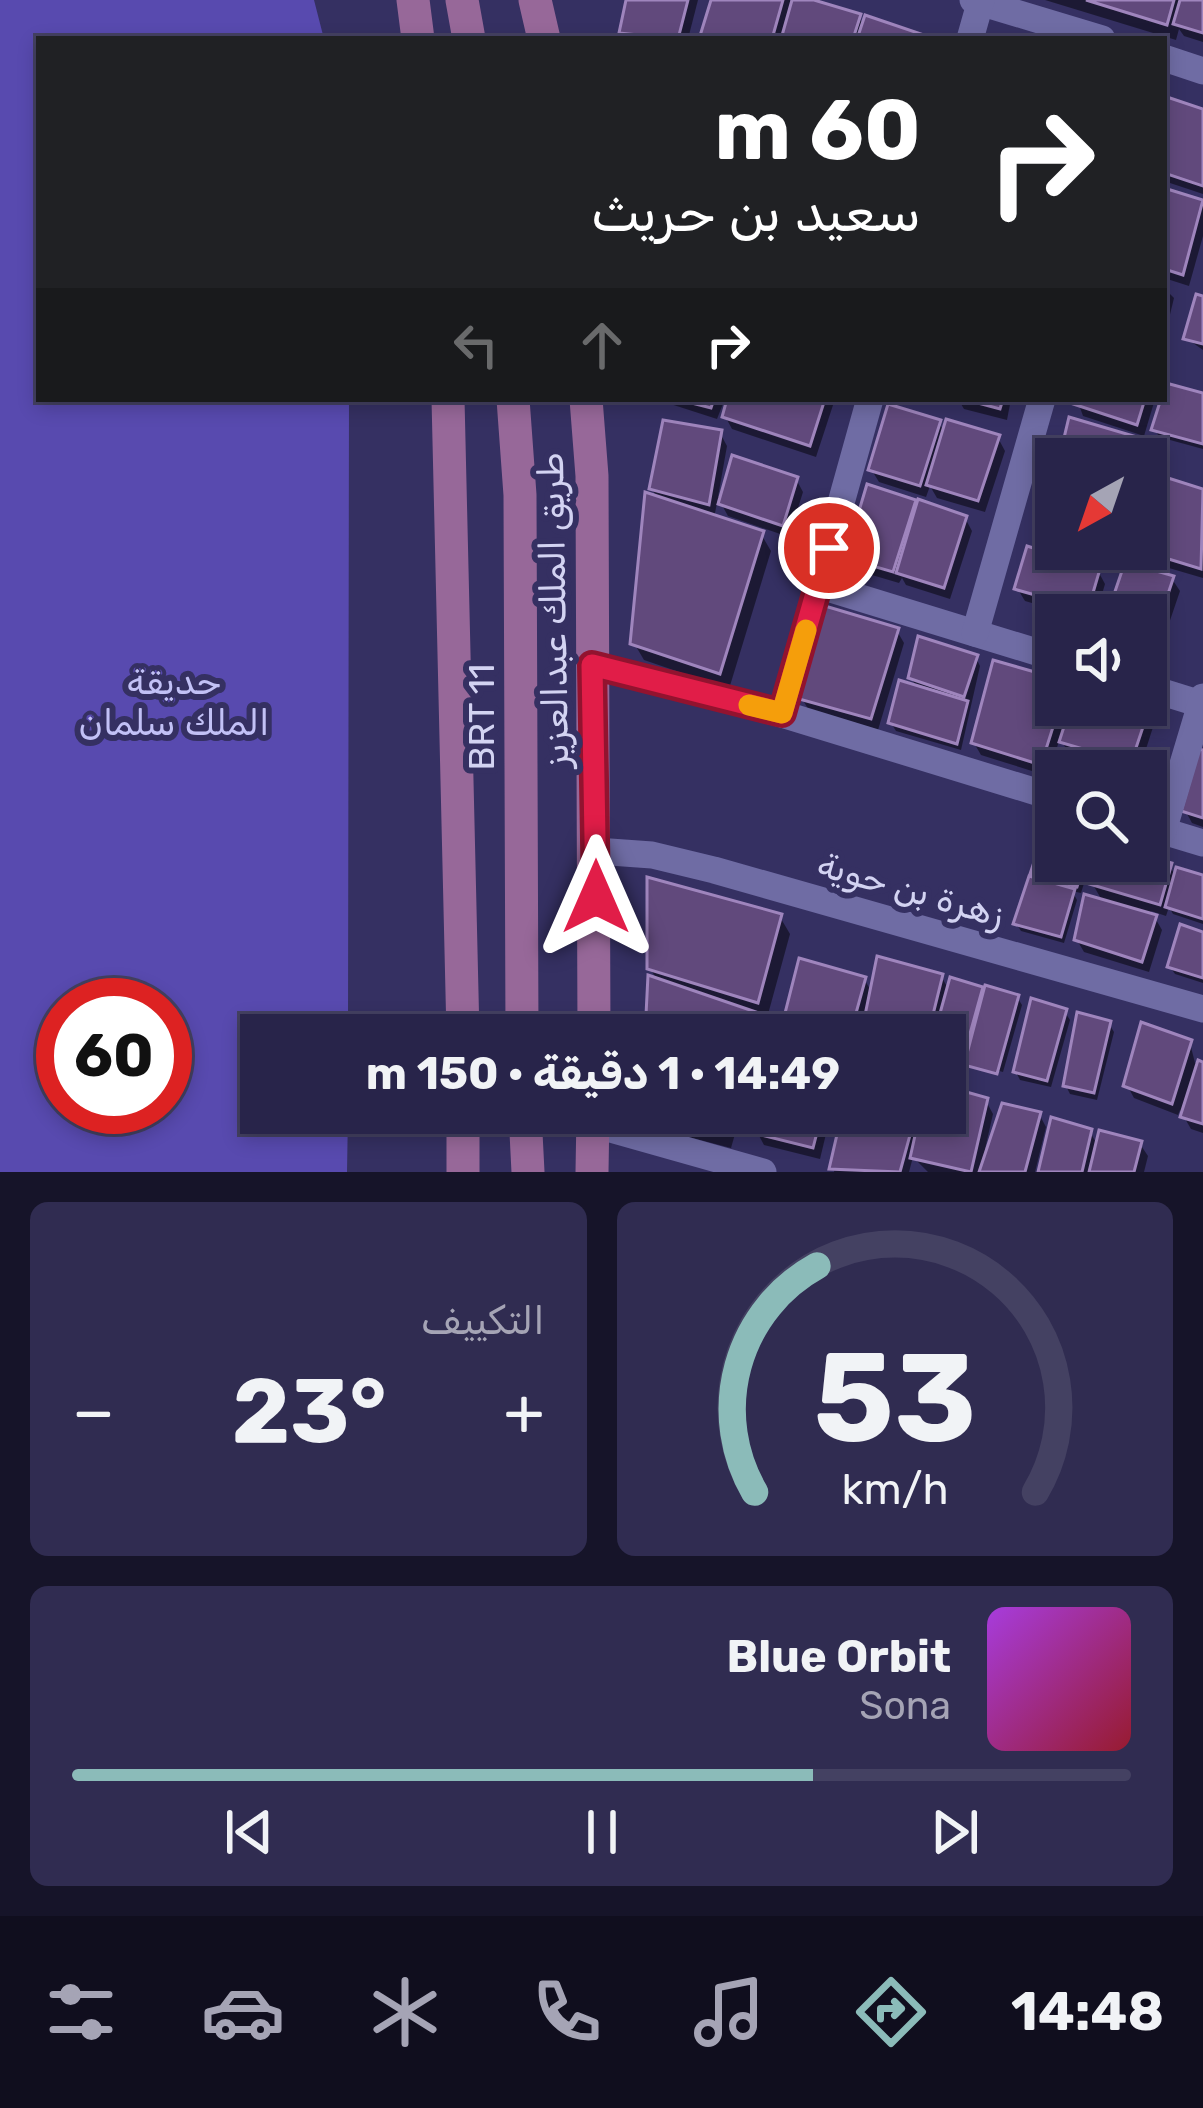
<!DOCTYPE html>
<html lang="ar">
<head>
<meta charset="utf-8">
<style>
  body { margin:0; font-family:Rubik,Vazirmatn,sans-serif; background:#302c51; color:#f1f3f6; direction:rtl; height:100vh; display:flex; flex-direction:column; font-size:45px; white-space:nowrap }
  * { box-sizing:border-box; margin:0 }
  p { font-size:39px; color:#a5a4b5 }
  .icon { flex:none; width:66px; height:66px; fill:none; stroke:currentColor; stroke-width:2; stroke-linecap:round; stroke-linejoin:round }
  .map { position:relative; height:1172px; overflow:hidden; direction:ltr }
  .sheet { display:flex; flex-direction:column; gap:30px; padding:30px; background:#161429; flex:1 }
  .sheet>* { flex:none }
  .hud { position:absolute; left:36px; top:36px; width:1131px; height:366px; border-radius:0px; box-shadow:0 6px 18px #0003,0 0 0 3px #444162; direction:rtl; background:#202124; color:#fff; overflow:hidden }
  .needle { width:78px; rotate:220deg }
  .buttons { position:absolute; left:1035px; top:438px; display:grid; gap:24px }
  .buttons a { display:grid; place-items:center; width:132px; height:132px; border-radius:0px; background:#28244a; box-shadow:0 6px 18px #0003,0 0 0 3px #444162; font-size:60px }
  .speed { position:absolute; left:36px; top:978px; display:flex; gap:24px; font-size:60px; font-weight:700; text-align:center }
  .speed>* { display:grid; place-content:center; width:156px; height:156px; border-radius:50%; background:#28244a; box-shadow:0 6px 18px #0003,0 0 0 3px #444162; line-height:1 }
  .speed .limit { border:18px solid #d22; background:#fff; color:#111 }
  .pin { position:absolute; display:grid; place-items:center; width:102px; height:102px; color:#fff; margin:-51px; border:6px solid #fff; border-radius:50%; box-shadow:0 3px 12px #0007 }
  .me { position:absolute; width:132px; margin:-66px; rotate:0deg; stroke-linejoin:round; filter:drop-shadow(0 0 9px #0008) }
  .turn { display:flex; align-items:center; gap:42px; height:252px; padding:0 48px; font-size:54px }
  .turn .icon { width:156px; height:156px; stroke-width:2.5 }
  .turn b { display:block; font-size:84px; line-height:102px }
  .lanes { display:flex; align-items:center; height:114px; padding:0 48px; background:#0003; justify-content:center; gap:60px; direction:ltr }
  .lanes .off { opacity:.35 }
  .big { font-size:90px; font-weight:700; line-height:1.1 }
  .sheet .widget { flex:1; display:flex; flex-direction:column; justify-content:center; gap:18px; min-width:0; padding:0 42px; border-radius:18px; background:#302c51 }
  .sheet .dial { align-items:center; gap:0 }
  .dial svg { height:312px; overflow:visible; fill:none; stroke:#444162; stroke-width:7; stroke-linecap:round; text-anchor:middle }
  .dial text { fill:#f1f3f6; stroke:none }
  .song { display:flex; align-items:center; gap:36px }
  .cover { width:144px; height:144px; border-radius:18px; background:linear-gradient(135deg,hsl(280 70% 55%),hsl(350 70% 35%)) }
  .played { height:12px; border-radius:6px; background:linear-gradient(90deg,#8bbbb9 70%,#444162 70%) }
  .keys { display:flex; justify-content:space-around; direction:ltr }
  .heat { display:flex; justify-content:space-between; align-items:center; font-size:66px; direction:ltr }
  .sheet .tiles { flex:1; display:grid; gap:30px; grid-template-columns:1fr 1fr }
  .widget:last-child { grid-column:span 2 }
  .trip { position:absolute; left:240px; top:1014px; width:726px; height:120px; border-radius:0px; background:#28244a; box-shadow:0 6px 18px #0003,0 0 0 3px #444162; font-weight:700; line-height:120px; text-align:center; direction:rtl }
  .dock { display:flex; height:192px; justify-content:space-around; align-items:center; background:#100e1e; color:#a5a4b5 }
  .dock .icon { width:84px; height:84px }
  .dock .selected { color:#8bbbb9 }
  .dock b { font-size:54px; color:#f1f3f6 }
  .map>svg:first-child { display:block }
  .green { fill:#584aaf; fill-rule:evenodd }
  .shadow { fill:#0007 }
  .building { fill:#61497c; stroke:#9f85bd; stroke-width:3 }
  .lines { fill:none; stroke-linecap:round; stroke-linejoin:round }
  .minor { stroke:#6f6ca4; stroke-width:27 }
  .major { stroke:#976899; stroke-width:33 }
  .route-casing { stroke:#92132f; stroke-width:30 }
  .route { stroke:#e11d48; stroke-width:21 }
  .slow { stroke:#f59e0b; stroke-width:21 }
  .labels { text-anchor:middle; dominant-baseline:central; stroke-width:12; stroke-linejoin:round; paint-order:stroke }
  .street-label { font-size:36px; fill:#d3d3f2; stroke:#353062 }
  .park-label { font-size:36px; fill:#c2c1f6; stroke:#353062 }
</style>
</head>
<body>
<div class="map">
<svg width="1203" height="1172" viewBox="0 0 1203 1172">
  <rect width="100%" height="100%" fill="#353062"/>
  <path class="green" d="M0,0H314L324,39H39V399H349L348,1035H261V1113H348L347,1172H0ZM63,1005H165V1107H63Z"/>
  <g class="shadow">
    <path d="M630,0H698L688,39H626L623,33Z"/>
    <path d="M714,0H790L793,6L803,0L859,16L864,26L928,39H702Z"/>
    <path d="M1045,0H1203V42L1184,36L1179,29L1176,40Z"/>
    <path d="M1164,99L1203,112V194L1164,181Z"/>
    <path d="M1164,191L1203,205V236L1189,286L1164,278Z"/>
    <path d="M1164,288L1174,298L1166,331L1164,330Z"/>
    <path d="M1203,299V350L1186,338Z"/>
    <path d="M1203,396V449L1159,437L1155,429Z"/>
    <path d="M655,399H835L816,457L732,429L725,416L729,402L724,401L717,419Z"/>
    <path d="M958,399H1011L1007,420L964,409Z"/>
    <path d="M1077,399H1155L1144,436L1083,416Z"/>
    <path d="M939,423L945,433L998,438L1005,451L985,512L937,498L930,486L926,497L879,482L871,469Z"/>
    <path d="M720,433L727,446L718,497L796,479L803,492L789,537L728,516L718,498L714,518L761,534L771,551L729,689L644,660L634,643L658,499L652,489Z"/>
    <path d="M1135,440L1140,459H1062Z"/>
    <path d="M1146,474L1203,492V578L1128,556L1124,549H1146Z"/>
    <path d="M1056,478V535L1043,520Z"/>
    <path d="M869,487L965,518L972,531L950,599L906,585L902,578L899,583L855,570L848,557Z"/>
    <path d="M1098,571L1105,584L1096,615H1073L1025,601L1017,588Z"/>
    <path d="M1172,579L1180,591L1161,647L1146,642V615H1110Z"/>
    <path d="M897,631L904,643L878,730L809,711L802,698Z"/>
    <path d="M976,658L980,666L961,750L896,731L891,723L918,689L911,678Z"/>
    <path d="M1056,705H1123L1147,711L1154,724L1139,771L1069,754L1060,738L1048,776L981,755L974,743Z"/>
    <path d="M1203,753V827L1192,823L1185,810Z"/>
    <path d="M1056,832V861H1091L1081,893L1072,891L1077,900L1064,943L1021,931L1016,923L1038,882L1033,873Z"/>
    <path d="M1146,859L1170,866L1176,877L1203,878V924L1173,914L1169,907L1166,916L1151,911L1162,930L1149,972L1084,952L1077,940L1103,902L1092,883L1097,861Z"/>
    <path d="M780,917L790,934L767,1018L754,1014L763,1035H648L658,982L650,968Z"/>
    <path d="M1203,935V983L1175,974L1170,967Z"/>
    <path d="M941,976L949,990L952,981L1017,997L1022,1005L1003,1072L969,1063L964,1072L945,1067V1035H791L785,1025L864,979L873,994Z"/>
    <path d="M1065,1012L1070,1020L1051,1087L1020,1080L1016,1072Z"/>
    <path d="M1109,1024L1114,1032L1097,1100L1070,1094L1066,1086Z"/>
    <path d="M1190,1043L1195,1063L1203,1065V1133L1191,1129L1180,1110L1178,1115L1134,1098L1127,1085Z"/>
    <path d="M945,1089L986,1101L993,1114L985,1149L989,1151L1039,1114L1046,1127L1035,1172H928L913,1157L909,1172H834L845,1113H945Z"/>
    <path d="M645,1113H741L731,1148L654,1128Z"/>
    <path d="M761,1113H831L820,1159L764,1145L757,1132Z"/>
    <path d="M1090,1132L1098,1146L1140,1144L1148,1156L1144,1172H1041Z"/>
  </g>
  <g class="building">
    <path d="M626,0H688L678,39L619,33Z"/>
    <path d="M711,0H783L772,39H699Z"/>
    <path d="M792,0H814L861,14L853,39H781Z"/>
    <path d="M1086,0H1174L1167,25Z"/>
    <path d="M1180,0H1203V33L1173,24Z"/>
    <path d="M865,15L930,37V39H857Z"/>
    <path d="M1164,96L1203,109V186L1164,173Z"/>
    <path d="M1164,188L1203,200L1183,275L1164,269Z"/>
    <path d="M1196,294L1203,296V344L1183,339Z"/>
    <path d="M1166,383L1203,393V444L1151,430Z"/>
    <path d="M676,399H714L711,408Z"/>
    <path d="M727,399H825L810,446L722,417Z"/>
    <path d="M963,399H1003L1000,409Z"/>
    <path d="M1074,399H1145L1137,425L1073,404Z"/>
    <path d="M888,404L941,420L920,486L868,470Z"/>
    <path d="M1069,417L1137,437L1130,459H1059Z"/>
    <path d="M946,419L1000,435L978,501L926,485Z"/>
    <path d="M663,420L722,430L709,505L649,489Z"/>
    <path d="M732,455L798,477L783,526L718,504Z"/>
    <path d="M1146,471L1203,489L1201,569L1136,549H1146Z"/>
    <path d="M1051,474L1056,475V526L1039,521Z"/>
    <path d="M867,484L916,500L893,572L845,558Z"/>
    <path d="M645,492L764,531L720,674L630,644Z"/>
    <path d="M918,499L967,516L944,588L896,573Z"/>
    <path d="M1027,546L1100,569L1088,610L1014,589Z"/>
    <path d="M1125,562L1174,576L1154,636L1146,633V615H1107Z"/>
    <path d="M825,606L899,628L871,719L799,699Z"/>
    <path d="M918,636L978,655L964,697L908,678Z"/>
    <path d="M993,660L1056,678L1060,705L1041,765L971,743Z"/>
    <path d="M899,680L968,701L957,744L888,723Z"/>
    <path d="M1071,705L1149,709L1131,763L1059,742Z"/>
    <path d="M1199,749L1203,750V818L1181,811Z"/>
    <path d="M1046,826L1056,829V861H1085L1077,887L1030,874Z"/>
    <path d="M1146,856L1172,863L1160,905L1089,884L1094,861H1146Z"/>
    <path d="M1176,867L1203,875V919L1165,907Z"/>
    <path d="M1029,876L1075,889L1061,937L1013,924Z"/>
    <path d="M647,877L782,914L758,1003L647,969Z"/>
    <path d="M1084,894L1157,915L1142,962L1074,940Z"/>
    <path d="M1180,924L1203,932V978L1167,967Z"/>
    <path d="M877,956L943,974L928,1035H861Z"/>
    <path d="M799,958L866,977L850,1035H815L782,1025Z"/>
    <path d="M648,975L756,1012L750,1035H645Z"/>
    <path d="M950,977L983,987L961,1066L945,1062V1035H934Z"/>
    <path d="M985,985L1019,995L997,1074L964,1065Z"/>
    <path d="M1031,998L1067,1009L1047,1081L1013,1072Z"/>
    <path d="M1077,1012L1111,1021L1094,1093L1063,1086Z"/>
    <path d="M1141,1022L1192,1040L1172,1104L1123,1086Z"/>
    <path d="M1198,1060L1203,1062V1124L1180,1117Z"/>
    <path d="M945,1086L988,1098L971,1172L910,1158L920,1113H945Z"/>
    <path d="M1002,1103L1041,1112L1025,1172H979Z"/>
    <path d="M648,1113H728L722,1132Z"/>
    <path d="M758,1113H822L813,1148L753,1133Z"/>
    <path d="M842,1113H916L900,1172L829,1169Z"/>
    <path d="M1051,1117L1092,1129L1082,1172H1038Z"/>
    <path d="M1099,1130L1142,1141L1134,1172H1089Z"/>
  </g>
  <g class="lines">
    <g class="minor">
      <path d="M973,0L1102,39"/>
      <path d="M970,39L981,0"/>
      <path d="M1164,58L1203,71"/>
      <path d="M818,585L1056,658"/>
      <path d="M975,633L1042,399"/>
      <path d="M592,665L782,714L1056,798"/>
      <path d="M1146,687L1201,704"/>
      <path d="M782,714L870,399"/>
      <path d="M1150,827L1203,843"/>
      <path d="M1163,831L1203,697"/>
      <path d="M596,851L652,855L714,870L1203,1009"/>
      <path d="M593,1124L763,1172"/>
    </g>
    <g class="major">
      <path d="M413,0L418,39"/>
      <path d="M462,0L469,39"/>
      <path d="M535,0L544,39"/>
      <path d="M448,399L463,1035"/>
      <path d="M513,399L520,495L522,1035"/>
      <path d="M586,399L592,476L594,1035"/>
      <path d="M525,1113L528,1172"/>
      <path d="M463,1172V1113"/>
      <path d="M592,1172L593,1113"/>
    </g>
  </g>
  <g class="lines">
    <defs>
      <path id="route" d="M596,897L592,665L782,713L829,548"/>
    </defs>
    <use href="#route" class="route-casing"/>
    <use href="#route" class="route"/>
    <path class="slow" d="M749,705L782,713L806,630"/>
  </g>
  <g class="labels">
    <g class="street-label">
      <text transform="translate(553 610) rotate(-91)">طريق الملك عبدالعزيز</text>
      <text transform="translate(481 717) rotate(-90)">BRT 11</text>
      <text transform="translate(911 889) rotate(16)">زهرة بن حوية</text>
    </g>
    <g class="park-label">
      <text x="174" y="681">حديقة<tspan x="174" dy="41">الملك سلمان</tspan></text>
    </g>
  </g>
</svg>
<div class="buttons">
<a><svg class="needle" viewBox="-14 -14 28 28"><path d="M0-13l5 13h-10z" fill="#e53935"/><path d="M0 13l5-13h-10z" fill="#a5a4b5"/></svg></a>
<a><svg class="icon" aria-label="sound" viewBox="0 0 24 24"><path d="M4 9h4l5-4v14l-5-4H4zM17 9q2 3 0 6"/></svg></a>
<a><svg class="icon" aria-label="search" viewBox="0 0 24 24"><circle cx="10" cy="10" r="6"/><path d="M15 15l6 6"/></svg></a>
</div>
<div class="speed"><div class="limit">60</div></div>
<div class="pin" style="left:829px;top:548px;background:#d93025"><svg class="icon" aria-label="arrive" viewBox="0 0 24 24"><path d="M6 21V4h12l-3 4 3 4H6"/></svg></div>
<svg class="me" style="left:596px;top:897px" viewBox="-20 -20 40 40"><path d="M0-17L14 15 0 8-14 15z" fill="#e11d48" stroke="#fff" stroke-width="4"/></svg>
<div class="trip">14:49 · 1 دقيقة · 150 m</div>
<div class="hud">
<div class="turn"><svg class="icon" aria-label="right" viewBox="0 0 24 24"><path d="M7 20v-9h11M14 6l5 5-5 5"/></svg><div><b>60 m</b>سعيد بن حريث</div></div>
<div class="lanes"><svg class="icon off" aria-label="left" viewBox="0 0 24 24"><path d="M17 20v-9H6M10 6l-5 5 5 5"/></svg><svg class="icon off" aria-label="ahead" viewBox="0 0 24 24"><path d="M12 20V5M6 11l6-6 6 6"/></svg><svg class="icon" aria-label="right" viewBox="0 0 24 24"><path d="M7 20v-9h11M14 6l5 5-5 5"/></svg></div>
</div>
</div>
<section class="sheet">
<div class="tiles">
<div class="widget dial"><svg viewBox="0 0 100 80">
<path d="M14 69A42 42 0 1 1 86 69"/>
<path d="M14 69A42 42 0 0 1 30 11" stroke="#8bbbb9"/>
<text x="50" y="56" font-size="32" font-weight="700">53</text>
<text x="50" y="72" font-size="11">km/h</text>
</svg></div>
<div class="widget"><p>التكييف</p>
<div class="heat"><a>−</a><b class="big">23°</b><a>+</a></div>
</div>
<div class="widget">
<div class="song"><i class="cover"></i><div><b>Blue Orbit</b><p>Sona</p></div></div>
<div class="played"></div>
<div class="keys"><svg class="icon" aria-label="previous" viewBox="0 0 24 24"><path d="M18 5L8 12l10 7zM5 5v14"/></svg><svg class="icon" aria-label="pause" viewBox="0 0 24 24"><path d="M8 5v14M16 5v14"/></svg><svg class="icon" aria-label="next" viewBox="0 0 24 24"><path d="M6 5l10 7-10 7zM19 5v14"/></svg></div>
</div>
</div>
</section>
<nav class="dock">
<b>14:48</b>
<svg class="icon selected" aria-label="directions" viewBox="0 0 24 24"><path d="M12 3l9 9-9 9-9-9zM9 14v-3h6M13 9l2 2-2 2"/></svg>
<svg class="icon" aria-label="music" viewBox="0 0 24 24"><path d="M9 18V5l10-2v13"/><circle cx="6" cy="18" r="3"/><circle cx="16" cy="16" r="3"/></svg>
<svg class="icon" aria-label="phone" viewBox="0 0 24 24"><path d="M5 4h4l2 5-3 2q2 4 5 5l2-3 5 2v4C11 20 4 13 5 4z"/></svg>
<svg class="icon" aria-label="climate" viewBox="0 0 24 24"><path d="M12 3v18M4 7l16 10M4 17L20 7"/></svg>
<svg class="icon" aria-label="car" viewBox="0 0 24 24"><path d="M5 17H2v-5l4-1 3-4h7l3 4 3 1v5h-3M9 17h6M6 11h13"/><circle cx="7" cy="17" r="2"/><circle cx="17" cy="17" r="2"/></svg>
<svg class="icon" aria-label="filters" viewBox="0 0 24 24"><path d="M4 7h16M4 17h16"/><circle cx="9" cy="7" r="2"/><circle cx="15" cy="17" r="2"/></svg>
</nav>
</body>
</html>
